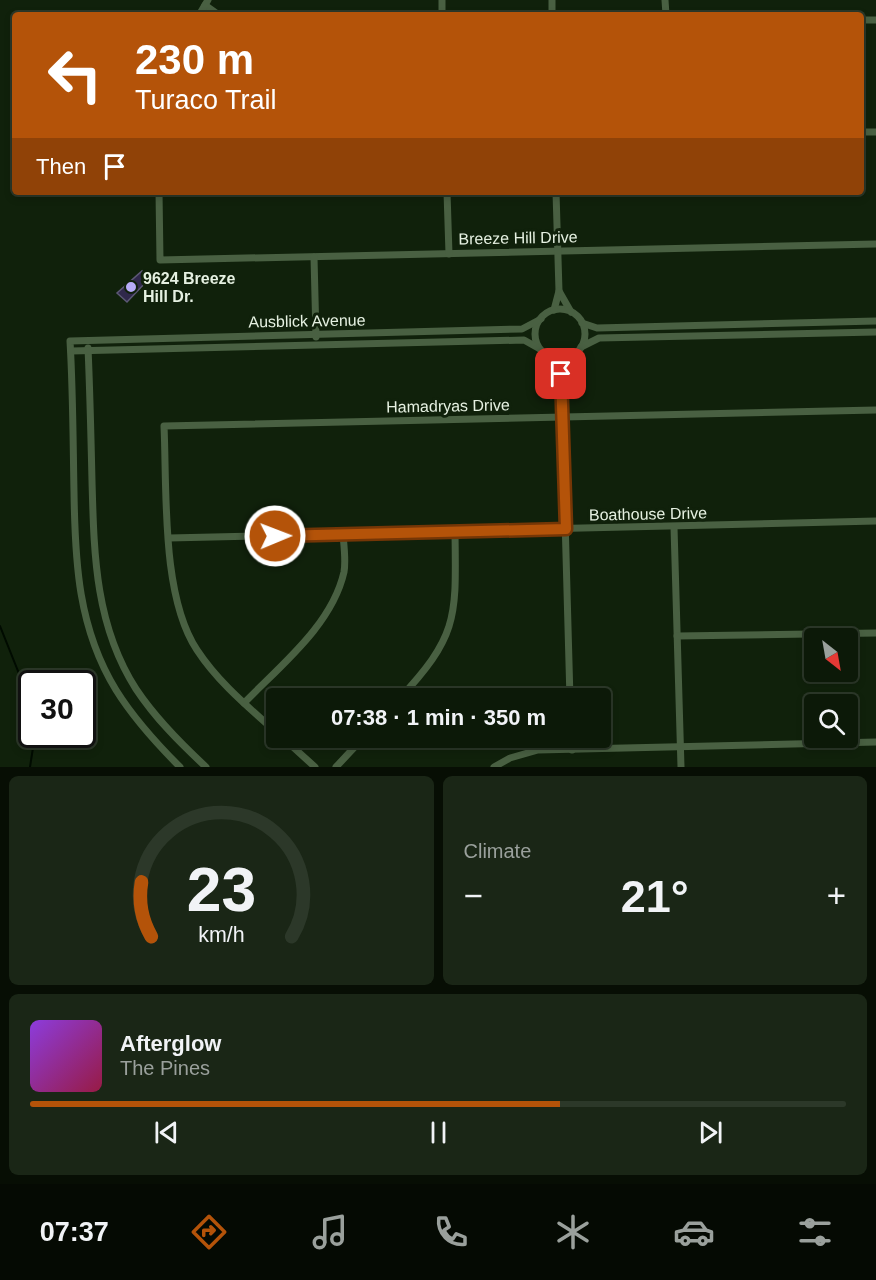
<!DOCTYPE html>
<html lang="en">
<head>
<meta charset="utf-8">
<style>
  body { margin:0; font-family:Helvetica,sans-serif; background:#1a2616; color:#f1f3f6; height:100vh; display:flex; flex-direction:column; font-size:22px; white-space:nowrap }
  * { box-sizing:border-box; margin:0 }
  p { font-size:20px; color:#9aa09c }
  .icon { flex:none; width:33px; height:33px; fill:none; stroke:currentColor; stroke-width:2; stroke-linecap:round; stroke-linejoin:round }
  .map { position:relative; height:767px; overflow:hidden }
  .drawer { display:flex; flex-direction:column; gap:9px; padding:9px; background:#070e04; flex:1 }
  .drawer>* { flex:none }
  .top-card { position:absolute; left:12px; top:12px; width:852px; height:183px; border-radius:6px; box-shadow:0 3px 9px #0003,0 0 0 2px #2c3829; background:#b45309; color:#fff; overflow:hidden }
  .needle { width:39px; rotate:149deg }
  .buttons { position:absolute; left:804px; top:628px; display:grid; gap:12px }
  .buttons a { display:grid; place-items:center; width:54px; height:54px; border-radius:6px; background:#0c1908; box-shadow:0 3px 9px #0003,0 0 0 2px #2c3829; font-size:30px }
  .speed { position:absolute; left:18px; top:670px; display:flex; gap:12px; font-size:30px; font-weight:700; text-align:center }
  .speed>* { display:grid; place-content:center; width:78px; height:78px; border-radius:50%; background:#0c1908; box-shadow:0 3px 9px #0003,0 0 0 2px #2c3829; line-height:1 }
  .speed .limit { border:3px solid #111; border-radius:9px; background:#fff; color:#111 }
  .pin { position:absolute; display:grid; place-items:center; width:51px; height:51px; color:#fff; margin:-26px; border-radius:12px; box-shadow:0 3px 9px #0006 }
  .me { position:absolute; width:66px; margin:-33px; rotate:89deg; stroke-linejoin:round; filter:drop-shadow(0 0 4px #0008) }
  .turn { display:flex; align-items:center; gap:21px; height:126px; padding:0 24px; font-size:27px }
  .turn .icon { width:78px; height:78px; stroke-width:2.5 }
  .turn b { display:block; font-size:42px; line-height:51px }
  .then { display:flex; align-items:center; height:57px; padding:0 24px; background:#0003; gap:12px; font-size:22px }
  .big { font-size:45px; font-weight:800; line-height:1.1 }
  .drawer .widget { flex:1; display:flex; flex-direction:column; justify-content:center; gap:9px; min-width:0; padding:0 21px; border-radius:9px; background:#1a2616 }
  .drawer .dial { align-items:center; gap:0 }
  .dial svg { height:156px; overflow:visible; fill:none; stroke:#2c3829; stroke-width:7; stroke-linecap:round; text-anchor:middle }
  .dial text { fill:#f1f3f6; stroke:none }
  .song { display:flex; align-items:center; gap:18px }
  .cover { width:72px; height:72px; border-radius:9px; background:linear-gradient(135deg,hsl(270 70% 55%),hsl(340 70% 35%)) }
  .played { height:6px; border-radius:3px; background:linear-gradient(90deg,#b45309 65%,#2c3829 65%) }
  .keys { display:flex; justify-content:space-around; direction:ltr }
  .heat { display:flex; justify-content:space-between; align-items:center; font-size:33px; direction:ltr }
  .drawer .tiles { flex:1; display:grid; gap:9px; grid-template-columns:1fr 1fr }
  .widget:last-child { grid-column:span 2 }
  .trip { position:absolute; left:266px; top:688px; width:345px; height:60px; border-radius:6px; background:#0c1908; box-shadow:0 3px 9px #0003,0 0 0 2px #2c3829; font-weight:800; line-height:60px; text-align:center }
  .tab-bar { display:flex; height:96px; justify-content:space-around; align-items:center; background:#050a03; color:#9aa09c }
  .tab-bar .icon { width:42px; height:42px }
  .tab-bar .active { color:#b45309 }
  .tab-bar b { font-size:27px; color:#f1f3f6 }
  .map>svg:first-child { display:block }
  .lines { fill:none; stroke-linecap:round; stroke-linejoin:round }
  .stream { stroke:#000b00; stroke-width:2 }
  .building { fill:#2f284b; stroke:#5c5875; stroke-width:1.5 }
  .minor { stroke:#496042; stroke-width:7 }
  .route-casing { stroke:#753606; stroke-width:15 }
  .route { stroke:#b45309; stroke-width:10 }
  .poi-dot { fill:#b7abf8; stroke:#10210b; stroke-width:2 }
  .labels { text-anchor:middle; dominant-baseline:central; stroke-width:6; stroke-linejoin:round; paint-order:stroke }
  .street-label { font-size:16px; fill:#e5f0e1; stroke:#10210b }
  .poi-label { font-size:16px; font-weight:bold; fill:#e5f0e1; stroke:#10210b; text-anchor:start }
</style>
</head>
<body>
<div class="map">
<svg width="876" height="767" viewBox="0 0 876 767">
  <rect width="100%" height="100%" fill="#10210b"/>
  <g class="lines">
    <g class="stream">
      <path d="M0,626L32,706"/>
      <path d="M30,767L35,735"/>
    </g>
  </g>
  <path class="building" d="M142,271L148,280L127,302L117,293Z"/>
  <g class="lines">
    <g class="minor">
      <path d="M442,0V15"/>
      <path d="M552,0V15"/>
      <path d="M665,0L666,15"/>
      <path d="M205,5L219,15"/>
      <path d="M199,15L208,0"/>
      <path d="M861,20H876"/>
      <path d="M861,132H876"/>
      <path d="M159,192L160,260L876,244"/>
      <path d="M447,192L449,254"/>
      <path d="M556,192L559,291"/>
      <path d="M314,257L316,337"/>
      <circle cx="560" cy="334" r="25"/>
      <path d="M554,310L559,291L571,312"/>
      <path d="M582,323L597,328L876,321"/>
      <path d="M581,347L599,338L876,332"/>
      <path d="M88,348C90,393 91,437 92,481C94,554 95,625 136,689C156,719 180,743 206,767"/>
      <path d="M71,351L524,340L540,349"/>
      <path d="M552,358L561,374L569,358"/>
      <path d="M561,374L570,699"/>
      <path d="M674,527L681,767"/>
      <path d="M169,538L876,521"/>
      <path d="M677,636L876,633"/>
      <path d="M399,699C459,635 456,617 455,532"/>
      <path d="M244,703C281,665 332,625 344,572C346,561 344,546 343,535"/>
      <path d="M276,732C247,706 218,682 197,650C161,596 167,490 164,426L876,410"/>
      <path d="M283,738L315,767"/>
      <path d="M571,738L572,750"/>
      <path d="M180,767C156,743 134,719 116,690C78,628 75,562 74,492C73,441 73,391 70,341L522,329L541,319"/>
      <path d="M336,767L363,738"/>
      <path d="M494,767L510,758L538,750L876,742"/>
    </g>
  </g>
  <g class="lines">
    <defs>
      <path id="route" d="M275,536L566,529L561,374"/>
    </defs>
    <use href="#route" class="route-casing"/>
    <use href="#route" class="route"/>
  </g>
  <circle class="poi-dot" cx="131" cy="287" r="6"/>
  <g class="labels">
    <g class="street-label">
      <text transform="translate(518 238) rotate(-1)">Breeze Hill Drive</text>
      <text transform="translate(307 321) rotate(-1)">Ausblick Avenue</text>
      <text transform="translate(448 406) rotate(-1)">Hamadryas Drive</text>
      <text transform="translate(648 514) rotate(-1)">Boathouse Drive</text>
    </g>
    <g class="poi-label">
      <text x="143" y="278">9624 Breeze<tspan x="143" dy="18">Hill Dr.</tspan></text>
    </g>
  </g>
</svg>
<div class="buttons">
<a><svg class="needle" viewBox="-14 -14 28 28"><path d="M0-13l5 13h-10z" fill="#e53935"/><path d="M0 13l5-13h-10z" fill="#9aa09c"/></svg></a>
<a><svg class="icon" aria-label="search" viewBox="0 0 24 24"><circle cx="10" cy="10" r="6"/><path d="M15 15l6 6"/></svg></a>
</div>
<div class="speed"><div class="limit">30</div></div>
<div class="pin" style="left:561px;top:374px;background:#d93025"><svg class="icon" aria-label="arrive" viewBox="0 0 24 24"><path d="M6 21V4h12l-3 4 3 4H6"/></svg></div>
<svg class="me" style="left:275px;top:536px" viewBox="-20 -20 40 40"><circle r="17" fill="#b45309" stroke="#fff" stroke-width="3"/><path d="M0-11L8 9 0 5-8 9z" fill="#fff"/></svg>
<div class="trip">07:38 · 1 min · 350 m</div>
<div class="top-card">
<div class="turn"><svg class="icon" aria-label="left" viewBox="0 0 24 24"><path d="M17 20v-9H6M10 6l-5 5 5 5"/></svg><div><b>230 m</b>Turaco Trail</div></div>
<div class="then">Then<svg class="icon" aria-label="arrive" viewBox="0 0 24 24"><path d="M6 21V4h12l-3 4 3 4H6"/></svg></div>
</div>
</div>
<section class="drawer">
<div class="tiles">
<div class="widget dial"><svg viewBox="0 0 100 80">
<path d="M14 69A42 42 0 1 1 86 69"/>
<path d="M14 69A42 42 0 0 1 9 41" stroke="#b45309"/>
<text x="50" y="56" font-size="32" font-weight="700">23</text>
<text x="50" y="72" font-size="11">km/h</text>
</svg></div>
<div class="widget"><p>Climate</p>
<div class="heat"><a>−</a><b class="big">21°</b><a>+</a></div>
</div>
<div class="widget">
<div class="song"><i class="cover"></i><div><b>Afterglow</b><p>The Pines</p></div></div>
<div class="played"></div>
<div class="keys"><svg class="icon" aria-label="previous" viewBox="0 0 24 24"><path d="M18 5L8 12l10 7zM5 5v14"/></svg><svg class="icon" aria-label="pause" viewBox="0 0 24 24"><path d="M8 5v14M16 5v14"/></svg><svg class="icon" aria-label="next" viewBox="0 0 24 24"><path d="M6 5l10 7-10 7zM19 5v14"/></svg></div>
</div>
</div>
</section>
<nav class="tab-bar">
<b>07:37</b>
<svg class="icon active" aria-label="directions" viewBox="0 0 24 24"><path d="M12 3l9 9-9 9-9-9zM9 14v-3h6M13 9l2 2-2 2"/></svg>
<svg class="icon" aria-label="music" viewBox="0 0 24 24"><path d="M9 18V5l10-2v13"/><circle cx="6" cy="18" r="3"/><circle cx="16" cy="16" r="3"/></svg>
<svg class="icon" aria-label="phone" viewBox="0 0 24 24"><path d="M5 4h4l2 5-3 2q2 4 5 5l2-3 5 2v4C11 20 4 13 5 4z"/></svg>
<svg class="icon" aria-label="climate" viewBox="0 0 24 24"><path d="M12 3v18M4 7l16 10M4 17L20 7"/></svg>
<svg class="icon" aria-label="car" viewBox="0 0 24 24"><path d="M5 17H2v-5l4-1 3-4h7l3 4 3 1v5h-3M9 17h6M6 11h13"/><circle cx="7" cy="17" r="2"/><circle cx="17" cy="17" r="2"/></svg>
<svg class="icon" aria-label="filters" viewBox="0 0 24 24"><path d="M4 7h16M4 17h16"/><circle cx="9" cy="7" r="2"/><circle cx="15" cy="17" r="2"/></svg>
</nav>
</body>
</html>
